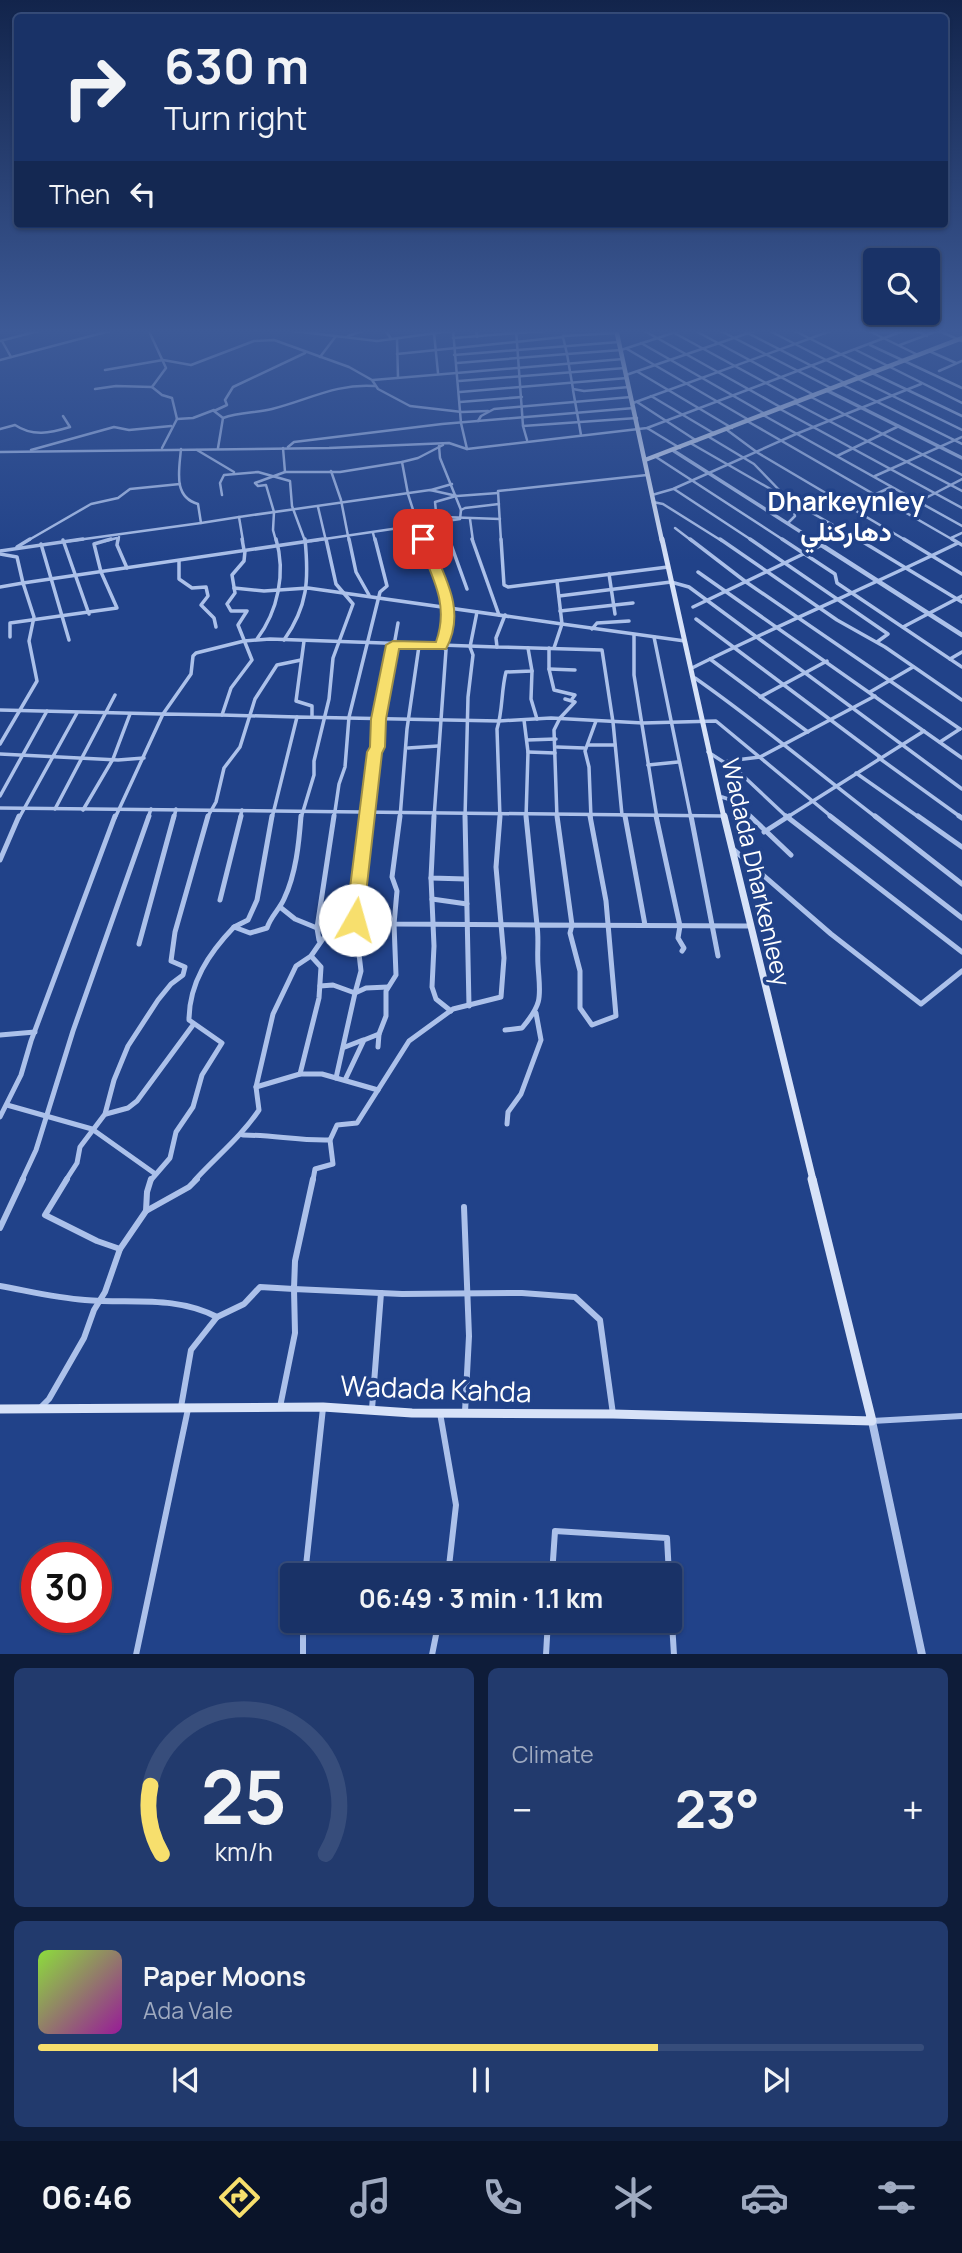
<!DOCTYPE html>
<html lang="en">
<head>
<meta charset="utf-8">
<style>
  body { margin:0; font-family:Manrope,Vazirmatn,sans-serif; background:#223a6d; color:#f1f3f6; height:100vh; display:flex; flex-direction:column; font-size:26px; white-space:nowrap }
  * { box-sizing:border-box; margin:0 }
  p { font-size:23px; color:#9faac0 }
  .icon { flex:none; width:38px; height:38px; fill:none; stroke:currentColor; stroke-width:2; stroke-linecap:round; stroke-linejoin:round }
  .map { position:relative; height:1654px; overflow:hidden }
  .sheet { display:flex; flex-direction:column; gap:14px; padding:14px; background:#0e1c39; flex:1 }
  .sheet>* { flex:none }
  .banner { position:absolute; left:14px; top:14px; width:934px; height:214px; border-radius:7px; box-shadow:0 2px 5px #0004,0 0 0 2px #374d7b; background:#193267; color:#f1f3f6; overflow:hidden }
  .controls { position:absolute; left:863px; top:248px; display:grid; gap:14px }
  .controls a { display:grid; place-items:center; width:77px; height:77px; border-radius:7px; background:#193267; box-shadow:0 2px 5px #0004,0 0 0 2px #374d7b; font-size:35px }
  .speed { position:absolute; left:21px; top:1542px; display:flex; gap:14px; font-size:35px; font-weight:700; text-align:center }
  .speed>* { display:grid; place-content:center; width:91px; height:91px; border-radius:50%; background:#193267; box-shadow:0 2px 5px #0004,0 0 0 2px #374d7b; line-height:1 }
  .speed .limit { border:10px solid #d22; background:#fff; color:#111 }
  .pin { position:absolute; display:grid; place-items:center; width:60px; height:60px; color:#fff; margin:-30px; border-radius:14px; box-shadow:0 4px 10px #0006 }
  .me { position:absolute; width:77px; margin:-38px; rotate:7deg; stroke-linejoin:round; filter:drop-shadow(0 0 5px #0008) }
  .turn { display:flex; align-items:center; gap:24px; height:147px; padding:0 35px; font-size:32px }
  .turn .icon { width:91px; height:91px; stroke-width:2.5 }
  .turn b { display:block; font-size:49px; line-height:60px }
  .then { display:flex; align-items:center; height:66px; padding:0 35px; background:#0003; gap:14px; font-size:26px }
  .big { font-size:52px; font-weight:700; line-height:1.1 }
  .sheet .tile { flex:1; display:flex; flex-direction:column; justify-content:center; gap:10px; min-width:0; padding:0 24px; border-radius:10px; background:#223a6d }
  .sheet .dial { align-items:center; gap:0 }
  .dial svg { height:182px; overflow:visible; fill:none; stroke:#374d7b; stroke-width:7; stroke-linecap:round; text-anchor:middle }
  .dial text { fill:#f1f3f6; stroke:none }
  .song { display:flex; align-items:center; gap:21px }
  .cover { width:84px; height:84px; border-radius:10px; background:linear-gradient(135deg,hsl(90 70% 55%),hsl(300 70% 35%)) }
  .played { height:7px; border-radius:4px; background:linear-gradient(90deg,#f7df6d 70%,#374d7b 70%) }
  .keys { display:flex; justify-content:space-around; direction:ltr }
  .heat { display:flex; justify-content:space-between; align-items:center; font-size:38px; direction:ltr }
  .sheet .tiles { flex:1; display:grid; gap:14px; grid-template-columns:1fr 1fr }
  .tile:last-child { grid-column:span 2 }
  .trip { position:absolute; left:280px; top:1563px; width:402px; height:70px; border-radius:7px; background:#193267; box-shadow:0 2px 5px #0004,0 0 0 2px #374d7b; font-weight:700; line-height:70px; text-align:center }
  .menu { display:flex; height:112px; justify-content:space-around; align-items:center; background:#0a1429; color:#9faac0 }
  .menu .icon { width:49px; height:49px }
  .menu .selected { color:#f7df6d }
  .menu b { font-size:32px; color:#f1f3f6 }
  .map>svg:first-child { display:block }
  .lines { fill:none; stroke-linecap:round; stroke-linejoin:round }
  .minor-far3 { stroke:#acc1ea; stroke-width:2.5 }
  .minor-far2 { stroke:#acc1ea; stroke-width:3.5 }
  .minor-far1 { stroke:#acc1ea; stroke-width:5 }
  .minor { stroke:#acc1ea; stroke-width:6 }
  .tertiary-far2 { stroke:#acc1ea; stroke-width:3.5 }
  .tertiary-far1 { stroke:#acc1ea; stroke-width:4.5 }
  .tertiary { stroke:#acc1ea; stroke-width:8 }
  .secondary-far3 { stroke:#d7e2f8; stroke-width:4.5 }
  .secondary-far2 { stroke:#d7e2f8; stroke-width:5 }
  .secondary-far1 { stroke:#d7e2f8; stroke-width:7 }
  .secondary { stroke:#d7e2f8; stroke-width:9 }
  .route { fill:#f7df6d; stroke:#a19147; stroke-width:2 }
  .labels { text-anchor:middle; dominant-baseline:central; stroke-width:7; stroke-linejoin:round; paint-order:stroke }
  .street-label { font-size:24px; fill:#fff; stroke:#214289 }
  .far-district-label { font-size:26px; font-weight:bold; fill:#fff; stroke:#214289 }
  .near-street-label { font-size:28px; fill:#fff; stroke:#214289 }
</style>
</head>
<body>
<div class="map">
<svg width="962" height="1655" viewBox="0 0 962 1655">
  <rect width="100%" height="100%" fill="#214289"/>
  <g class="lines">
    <g class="minor-far3">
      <path d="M148,329L166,368L152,387L162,395L172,398L177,419L162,448"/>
      <path d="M277,329L377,341L466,329"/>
      <path d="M385,329L391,339"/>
      <path d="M476,329L477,337"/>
      <path d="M516,329L523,426L527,440"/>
      <path d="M641,329L782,408"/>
      <path d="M667,329L799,401"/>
      <path d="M692,329L814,395"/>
      <path d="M717,329L831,388"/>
      <path d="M740,329L845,383"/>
      <path d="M766,329L859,377"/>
      <path d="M791,329L874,371"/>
      <path d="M865,329L918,355"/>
      <path d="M913,329L927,336"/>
      <path d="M453,330L461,423L467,449"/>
      <path d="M937,330L962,341"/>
      <path d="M434,333L438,373"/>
      <path d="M348,336L368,329"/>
      <path d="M563,336L617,333"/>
      <path d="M397,338L398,377"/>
      <path d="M453,338L570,329"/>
      <path d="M0,341L46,329"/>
      <path d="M2,341L11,357"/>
      <path d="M641,343L765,414"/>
      <path d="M870,345L962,388"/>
      <path d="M900,345L937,331"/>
      <path d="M627,349L749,420"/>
      <path d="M856,350L962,403"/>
      <path d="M929,351L956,363"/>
      <path d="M397,354L563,337L567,354L621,350L685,329"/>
      <path d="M454,355L619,342"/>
      <path d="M320,357L336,336"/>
      <path d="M0,360L117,329"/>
      <path d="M457,363L567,354L573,389L584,391L629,387"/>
      <path d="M105,370L163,360L191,365L254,341L274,340L349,367L372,380L378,389L410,406L462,412L488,411"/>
      <path d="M939,371L962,361"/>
      <path d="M638,372L732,428"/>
      <path d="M872,373L962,416"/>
      <path d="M626,375L760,329"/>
      <path d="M856,378L962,430"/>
      <path d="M373,380L623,359"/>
      <path d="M459,381L625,368"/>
      <path d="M841,384L962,444"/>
      <path d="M95,389L116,386L152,387"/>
      <path d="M573,390L581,435"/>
      <path d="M460,392L627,378"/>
      <path d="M651,396L715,434"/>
      <path d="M811,397L962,475"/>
      <path d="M460,402L522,397"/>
      <path d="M637,402L697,441"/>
      <path d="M633,403L836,329"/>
      <path d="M795,403L962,491"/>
      <path d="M780,409L962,508"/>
      <path d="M763,415L962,526"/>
      <path d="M223,418C239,412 256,413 272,409C308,400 337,383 375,386"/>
      <path d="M177,419L193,418L214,410"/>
      <path d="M478,421L481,416L494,409L631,397"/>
      <path d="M747,421L955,541"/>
      <path d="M523,426L637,418"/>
      <path d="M647,428L680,448"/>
      <path d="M0,429L15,425C33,437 50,433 70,427L63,416"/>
      <path d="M727,430L758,453L907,541"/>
      <path d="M709,437L754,464L785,496"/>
      <path d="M692,444L861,541"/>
      <path d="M439,446L440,458L461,510"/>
      <path d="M288,447L294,442L442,424L634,408"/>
      <path d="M218,448L223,418L214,411L227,405L225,400L233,387L305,353"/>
      <path d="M283,448L285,472"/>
      <path d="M181,449C179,471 173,497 198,504L201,523L239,517L243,541"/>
      <path d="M31,450L114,427L129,430L171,426"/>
      <path d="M197,450L234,472"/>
      <path d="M0,452L329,448L449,443L467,449L647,428L908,329"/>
      <path d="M837,456L899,426"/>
      <path d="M656,457L785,541"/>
      <path d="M402,462L408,494L423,541"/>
      <path d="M331,471L341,500L349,541"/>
      <path d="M875,476L962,437"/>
      <path d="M674,489L753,541"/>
      <path d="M431,490L452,484"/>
      <path d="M222,495L220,483L224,475L258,472L290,481L292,506L305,541"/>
      <path d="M652,495L673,489L796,434L921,384"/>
      <path d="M874,495L891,487"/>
      <path d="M456,496L435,502L436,512L443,517L500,519"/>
      <path d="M920,501L962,479"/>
      <path d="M653,502L663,504L722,541"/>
      <path d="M318,507L326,541"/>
      <path d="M239,517L430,490L457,496L498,493"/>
      <path d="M470,519L473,541"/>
      <path d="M443,522L450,541"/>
      <path d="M788,523L795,516L790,499"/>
      <path d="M675,528L692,541"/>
      <path d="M373,533L375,541"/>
      <path d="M951,538L962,533"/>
      <path d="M27,541L91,504L118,498L130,489L180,484"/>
      <path d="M70,541L201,523"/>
      <path d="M105,541L117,538"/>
      <path d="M118,541L119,537"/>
      <path d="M276,541L273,530L274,512L266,485L258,486L255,483L285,472H340L402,462L418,458L443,445"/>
      <path d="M311,541L460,519L461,510L465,508L499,504"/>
      <path d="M501,541L498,491L647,475"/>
    </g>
    <g class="minor-far2">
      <path d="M118,539L117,545L127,568"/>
      <path d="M242,539L244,550"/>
      <path d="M349,539L356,572L369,595"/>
      <path d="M423,539C436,582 457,600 442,646L446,650L434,818"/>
      <path d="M449,539L467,589"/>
      <path d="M472,539L499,615"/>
      <path d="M501,539L504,585L508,587L668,567"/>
      <path d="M690,539L746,582L960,729"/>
      <path d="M720,539L837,620L885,647L962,700"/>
      <path d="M750,539L888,634L877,642"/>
      <path d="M782,539L835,574L837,583L962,667"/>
      <path d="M858,539L962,602"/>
      <path d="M904,539L962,574"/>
      <path d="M952,539L962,545"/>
      <path d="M63,540L89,614"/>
      <path d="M41,544L69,640"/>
      <path d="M17,547L30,539"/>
      <path d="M0,551L83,539"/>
      <path d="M0,554L17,557L23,583L323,539"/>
      <path d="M179,561V579L192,588L206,587L208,596L201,605L214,618L216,627"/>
      <path d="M698,572L962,758"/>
      <path d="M609,574L615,614"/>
      <path d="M0,587L23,583L34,617L29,641L37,681L0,744"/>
      <path d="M234,588L264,591L308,588L562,624L557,581"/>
      <path d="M559,596L671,582L689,587L962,789"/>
      <path d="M693,607L822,545"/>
      <path d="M560,611L633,603"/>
      <path d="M505,615L496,638L497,647L602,650L613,722L622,815"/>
      <path d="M696,619L880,757"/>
      <path d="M903,627L962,596"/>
      <path d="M592,629L597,623L629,621"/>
      <path d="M634,635V675L657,818"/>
      <path d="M10,637V623L117,608L101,572L94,544L111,539"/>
      <path d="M654,637L691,818"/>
      <path d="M257,639C278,611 286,573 276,539"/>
      <path d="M284,640C308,606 309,580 305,539"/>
      <path d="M304,641L296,701L312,706V717"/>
      <path d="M549,648V669L554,690L575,695L572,699"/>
      <path d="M554,648L562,624L685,641"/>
      <path d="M710,659L808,732"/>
      <path d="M950,659L962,652"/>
      <path d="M692,668C780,624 870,586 958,543"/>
      <path d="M549,669L575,670"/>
      <path d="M532,671L531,699L537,719"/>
      <path d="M695,678C758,722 816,771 877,818"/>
      <path d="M870,692L913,667"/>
      <path d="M760,697L827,661"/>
      <path d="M0,710L163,714L191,674L193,656L196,653L244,641L270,639L497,647"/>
      <path d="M222,715L297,717"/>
      <path d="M524,720L528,752L526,818"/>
      <path d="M527,740L556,739"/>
      <path d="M940,742L960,729"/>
      <path d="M588,745H615"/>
      <path d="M557,747L584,748"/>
      <path d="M408,748L438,746"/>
      <path d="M528,752L555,753"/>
      <path d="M708,752L739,772L788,818"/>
      <path d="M0,754L118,760L144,758"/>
      <path d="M879,758L962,818"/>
      <path d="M728,761L760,757L875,696"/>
      <path d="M648,765L678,762"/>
      <path d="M856,773L920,818"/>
      <path d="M0,796L47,711"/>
      <path d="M722,797L734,801L752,818"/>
      <path d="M0,808L723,816"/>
      <path d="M55,809L115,695"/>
      <path d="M83,810L113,759L130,714"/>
      <path d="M19,818L77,713"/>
      <path d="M115,818L163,714L222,715L231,688L252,660L238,625L247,611H231L227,604L235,593L232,575L244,561L245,551"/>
      <path d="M148,818L151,809"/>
      <path d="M174,818L176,809"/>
      <path d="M207,818L216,802L224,768L240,747L255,699L277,665L301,660"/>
      <path d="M240,818L242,810"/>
      <path d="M272,818L297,717L499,721L551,718L643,723L716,721L833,818"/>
      <path d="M301,818L314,775V761L329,699L333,658L353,604L336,584L326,539"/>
      <path d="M334,818L339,784L345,767L349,717L380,592L387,586L375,539"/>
      <path d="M367,818L375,752L398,623"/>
      <path d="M400,818L407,729L419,646"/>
      <path d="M465,818L468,697L473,655L470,647L477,612"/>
      <path d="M500,818L497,729C503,710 501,691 506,672L532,671L528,648"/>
      <path d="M557,818L554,730L560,718L575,702L565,699"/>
      <path d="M591,818L589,767L585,751L596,721"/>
      <path d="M786,818L924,731"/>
    </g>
    <g class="minor-far1">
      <path d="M434,816L431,878L466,879"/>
      <path d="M465,816L469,1006"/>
      <path d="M557,816L572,925L570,933L580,971V1008L592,1025L616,1016L606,901L590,816"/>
      <path d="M625,816L645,925"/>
      <path d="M656,816L680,926L678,938L684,948L682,951"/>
      <path d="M691,816L718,956"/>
      <path d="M750,816L791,855"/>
      <path d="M786,816L962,952"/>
      <path d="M830,816L962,918"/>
      <path d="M875,816L962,884"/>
      <path d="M918,816L962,847"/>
      <path d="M959,816L962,818"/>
      <path d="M764,832L789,816"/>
      <path d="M734,850L831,934L921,1004L962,971"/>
      <path d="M0,860L19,816"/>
      <path d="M431,878L434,946L432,987L436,999L451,1011"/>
      <path d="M432,899L467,904"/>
      <path d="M220,900L241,816"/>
      <path d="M280,907L295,919L317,928L319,940"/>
      <path d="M234,927L248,920L257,900L272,816"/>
      <path d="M317,928L334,816"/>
      <path d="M139,944L174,816"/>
      <path d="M320,986L333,985L355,993L361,971L355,920L367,816"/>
      <path d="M505,1030L522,1028C544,1002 540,996 538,965C537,951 539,939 537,925L749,926"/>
      <path d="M379,1034L386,1016V991L396,975L394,924L397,891L392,877L400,816"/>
      <path d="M0,1035L35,1032"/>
      <path d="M345,1047L363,1040"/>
      <path d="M300,1074L319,998L321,967L311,956"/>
      <path d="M336,1078L355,993L366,988L388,987"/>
      <path d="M345,1080L364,1040L379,1034L378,1047"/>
      <path d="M256,1087L300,1074H322L378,1090"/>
      <path d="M7,1105L92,1129L154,1173"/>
      <path d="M106,1114L128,1108L137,1101L193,1025"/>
      <path d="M0,1117L21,1075L31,1041L115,816"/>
      <path d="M507,1124L508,1112L521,1094L541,1040L536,1013"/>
      <path d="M243,1135C273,1135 300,1141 330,1140"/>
      <path d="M22,1180L36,1150L73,1031L149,816"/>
      <path d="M66,1180L77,1163L80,1147L105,1114L114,1080L128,1046L158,1000L171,984L183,975L185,967L171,961L175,932L208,816"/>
      <path d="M151,1180L170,1158L176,1132L193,1107L202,1075L222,1043L189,1020C189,983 209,953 234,927L250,933L267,928C271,916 279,910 284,899C296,874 299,843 301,816"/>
      <path d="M195,1180C217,1156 241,1137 259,1110L256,1087L273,1014L296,966L311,956L327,933L355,920L394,924L537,925L526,816"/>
      <path d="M313,1180L315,1169L333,1164L330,1140L337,1125L357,1123L409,1041L453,1009L501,997L504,958L496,867L500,816"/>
    </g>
    <g class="minor">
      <path d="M67,1179L45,1215L97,1241L120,1249"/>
      <path d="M464,1207L469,1336L465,1412"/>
      <path d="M146,1211L189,1187L197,1179"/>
      <path d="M0,1228L23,1179"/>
      <path d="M0,1286C28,1291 57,1298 85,1300C130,1304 175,1295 217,1317"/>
      <path d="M41,1407L49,1399L84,1338L94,1310L105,1292L120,1249L146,1211L147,1192L151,1179"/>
      <path d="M181,1407L191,1350L217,1317L244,1304L260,1287L294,1289L295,1261L313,1179"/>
      <path d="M280,1407L295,1333L294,1289L402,1294L522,1293L575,1297L600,1320L613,1414"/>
      <path d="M372,1409L381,1293"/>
      <path d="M440,1413L456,1505L448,1575"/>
      <path d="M872,1421L962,1416"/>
      <path d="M305,1575L323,1408"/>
      <path d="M552,1575L555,1531L667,1538L669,1575"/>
      <path d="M670,1590L674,1655"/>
      <path d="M303,1620V1655"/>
      <path d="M136,1655L188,1409"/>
      <path d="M432,1655L439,1620"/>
      <path d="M546,1655L548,1620"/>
    </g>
    <g class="tertiary-far2">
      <path d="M826,390L962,458"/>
      <path d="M674,451L815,541"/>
    </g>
    <path class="tertiary-far1" d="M812,539L962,635"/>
    <path class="tertiary" d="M872,1421L922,1655"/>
    <g class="secondary-far3">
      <path d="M616,329L662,541"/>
      <path d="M645,460L962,338"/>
    </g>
    <path class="secondary-far2" d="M662,539L724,818"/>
    <path class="secondary-far1" d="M724,816L813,1180"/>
    <path class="secondary" d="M0,1409L323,1407L412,1413L613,1414L872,1421L812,1179"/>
  </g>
  <linearGradient id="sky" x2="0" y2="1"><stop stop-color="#12244b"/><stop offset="0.59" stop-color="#3d5a97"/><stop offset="1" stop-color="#3d5a97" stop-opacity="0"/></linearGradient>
  <rect width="962" height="561" fill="url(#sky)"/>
  <path class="route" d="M423,535L429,539C444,576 467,610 446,649H399L386,719L385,747L382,753L363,920L361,925H348L346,920L367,752L370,747L371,719L386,645L393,641L436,642C450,603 431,575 417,539Z"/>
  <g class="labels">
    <g class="street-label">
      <text transform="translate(757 872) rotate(77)">Wadada Dharkenleey</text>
    </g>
    <g class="far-district-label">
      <text x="846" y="501">Dharkeynley<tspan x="846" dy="30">دهاركنلي</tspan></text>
    </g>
    <g class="near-street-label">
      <text transform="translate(436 1388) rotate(2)">Wadada Kahda</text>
    </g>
  </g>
</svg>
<div class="controls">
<a><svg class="icon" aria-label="search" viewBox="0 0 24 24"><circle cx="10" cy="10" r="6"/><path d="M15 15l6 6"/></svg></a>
</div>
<div class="speed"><div class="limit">30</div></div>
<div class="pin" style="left:423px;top:539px;background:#d93025"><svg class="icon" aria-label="arrive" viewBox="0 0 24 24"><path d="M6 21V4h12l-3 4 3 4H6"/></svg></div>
<svg class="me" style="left:355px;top:920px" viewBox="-20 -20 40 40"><circle r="19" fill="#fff"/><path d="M0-13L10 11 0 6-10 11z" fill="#f7df6d"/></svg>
<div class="trip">06:49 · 3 min · 1.1 km</div>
<div class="banner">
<div class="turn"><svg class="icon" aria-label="right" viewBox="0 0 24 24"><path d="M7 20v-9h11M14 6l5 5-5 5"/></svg><div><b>630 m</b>Turn right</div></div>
<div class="then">Then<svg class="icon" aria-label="left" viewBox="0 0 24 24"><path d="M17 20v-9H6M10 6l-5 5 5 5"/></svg></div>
</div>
</div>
<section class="sheet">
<div class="tiles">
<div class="tile dial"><svg viewBox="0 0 100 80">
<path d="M14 69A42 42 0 1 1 86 69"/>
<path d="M14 69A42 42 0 0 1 9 39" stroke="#f7df6d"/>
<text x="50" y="56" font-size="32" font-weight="700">25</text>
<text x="50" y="72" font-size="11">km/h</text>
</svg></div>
<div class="tile"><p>Climate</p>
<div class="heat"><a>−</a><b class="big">23°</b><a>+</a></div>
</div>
<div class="tile">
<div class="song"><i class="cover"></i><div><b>Paper Moons</b><p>Ada Vale</p></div></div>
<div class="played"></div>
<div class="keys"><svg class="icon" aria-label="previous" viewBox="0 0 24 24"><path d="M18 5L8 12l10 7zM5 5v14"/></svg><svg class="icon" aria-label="pause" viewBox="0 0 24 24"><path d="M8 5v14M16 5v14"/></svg><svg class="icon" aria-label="next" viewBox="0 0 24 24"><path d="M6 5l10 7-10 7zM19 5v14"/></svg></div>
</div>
</div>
</section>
<nav class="menu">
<b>06:46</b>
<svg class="icon selected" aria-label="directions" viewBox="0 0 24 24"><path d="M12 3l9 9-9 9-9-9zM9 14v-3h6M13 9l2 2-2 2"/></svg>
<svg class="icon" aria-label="music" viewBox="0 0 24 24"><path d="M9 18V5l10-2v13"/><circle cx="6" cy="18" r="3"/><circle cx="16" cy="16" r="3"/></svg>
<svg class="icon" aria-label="phone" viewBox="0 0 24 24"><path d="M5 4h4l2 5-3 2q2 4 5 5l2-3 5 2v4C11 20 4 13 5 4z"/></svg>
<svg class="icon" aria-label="climate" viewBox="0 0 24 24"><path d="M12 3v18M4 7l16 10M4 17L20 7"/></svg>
<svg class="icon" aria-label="car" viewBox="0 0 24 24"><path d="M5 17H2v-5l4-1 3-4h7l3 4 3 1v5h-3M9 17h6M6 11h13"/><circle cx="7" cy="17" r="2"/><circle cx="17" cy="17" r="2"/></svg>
<svg class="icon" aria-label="filters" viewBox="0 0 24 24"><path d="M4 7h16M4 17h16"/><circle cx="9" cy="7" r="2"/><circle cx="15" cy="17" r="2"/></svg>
</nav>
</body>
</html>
